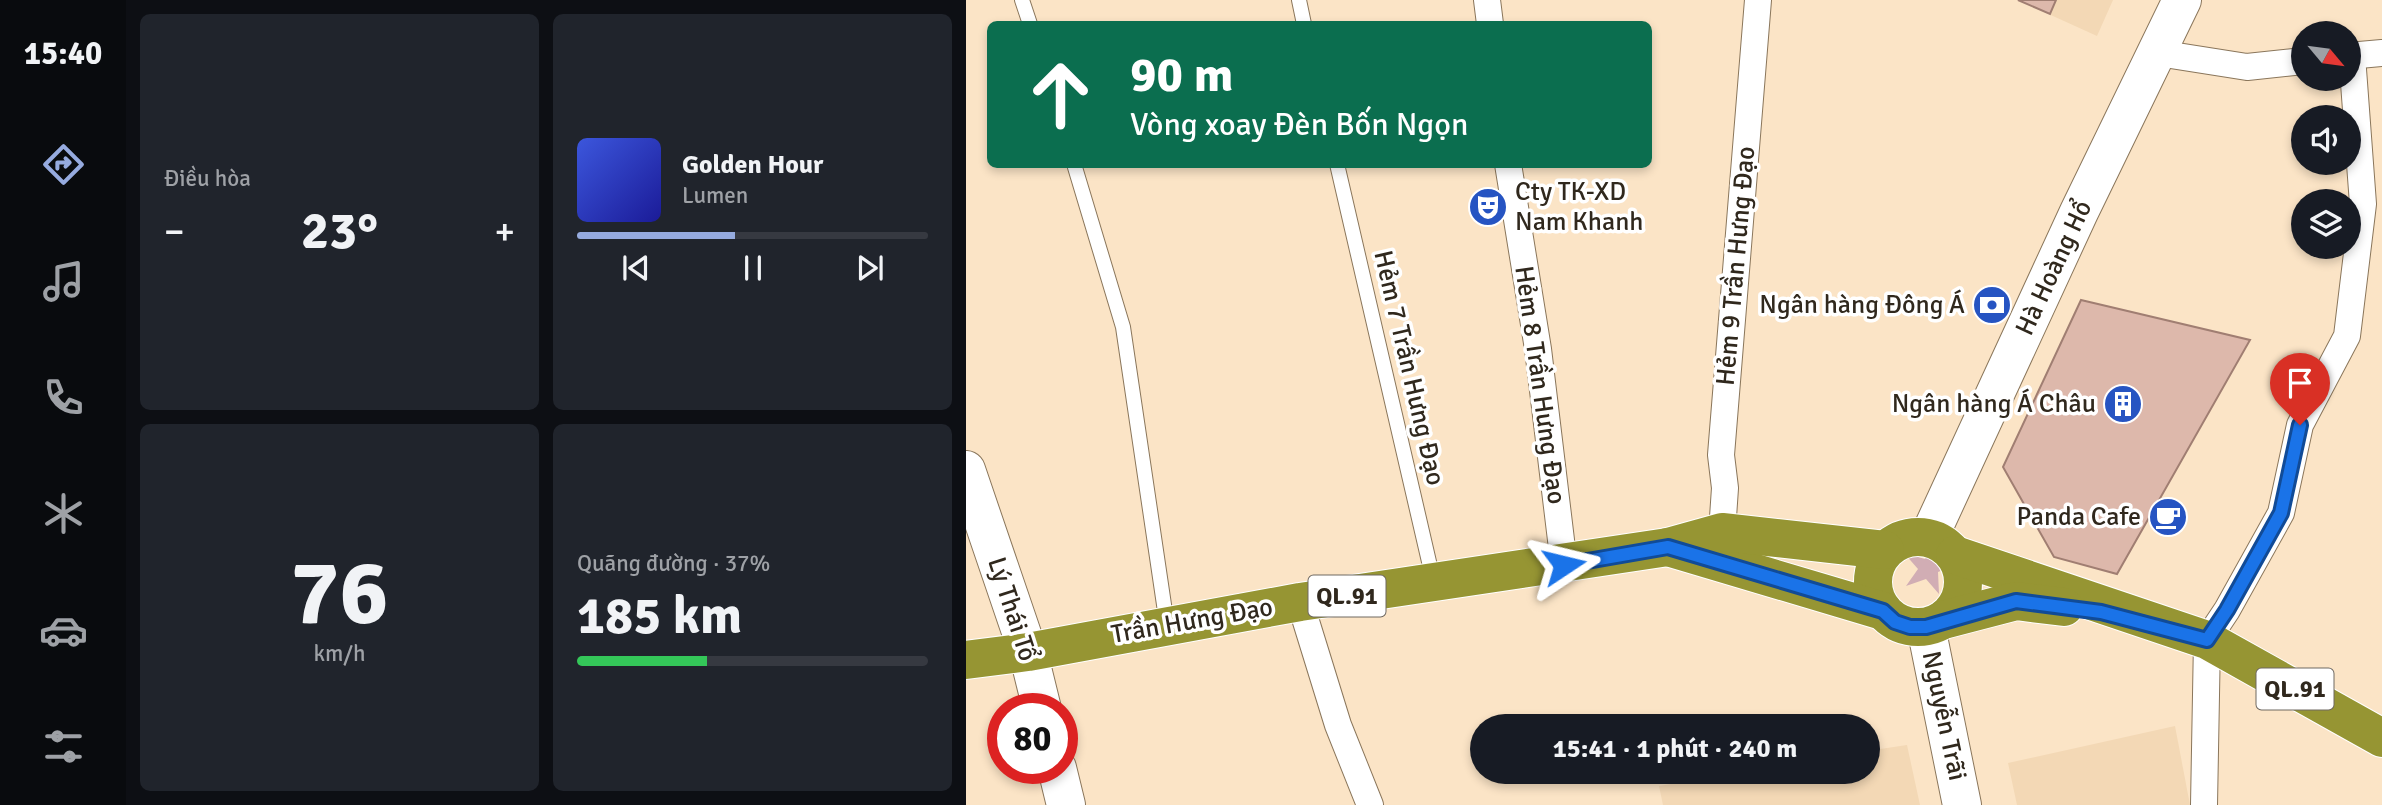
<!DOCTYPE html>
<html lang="vi">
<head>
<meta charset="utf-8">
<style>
  body { margin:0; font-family:Signika,sans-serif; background:#20242c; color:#f1f3f6; height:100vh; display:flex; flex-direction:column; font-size:26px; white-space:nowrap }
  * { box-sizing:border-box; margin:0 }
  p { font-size:23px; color:#9ea1a6 }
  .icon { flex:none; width:38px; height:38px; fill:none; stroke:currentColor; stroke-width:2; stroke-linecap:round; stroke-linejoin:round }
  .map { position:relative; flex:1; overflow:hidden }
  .sheet { display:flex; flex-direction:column; gap:14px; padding:14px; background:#0d0f14; width:840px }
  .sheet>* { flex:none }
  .guide { position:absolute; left:21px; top:21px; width:665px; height:147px; border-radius:10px; box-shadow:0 4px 10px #0003; background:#0b6e4f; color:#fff; overflow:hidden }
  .needle { width:46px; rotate:119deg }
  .controls { position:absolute; left:1325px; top:21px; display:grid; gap:14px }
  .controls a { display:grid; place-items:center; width:70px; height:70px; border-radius:50%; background:#171b24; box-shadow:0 4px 10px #0003; font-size:35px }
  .speed { position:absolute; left:21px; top:693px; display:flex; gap:14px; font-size:35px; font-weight:700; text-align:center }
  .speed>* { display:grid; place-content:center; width:91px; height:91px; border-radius:50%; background:#171b24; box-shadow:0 4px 10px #0003; line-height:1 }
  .speed .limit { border:10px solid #d22; background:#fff; color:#111 }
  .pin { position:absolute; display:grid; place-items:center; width:60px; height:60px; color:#fff; margin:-72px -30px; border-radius:50% 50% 50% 0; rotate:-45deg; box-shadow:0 0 7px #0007 }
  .pin .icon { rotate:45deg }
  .me { position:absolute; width:77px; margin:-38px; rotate:80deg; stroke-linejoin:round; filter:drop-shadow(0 0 5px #0008) }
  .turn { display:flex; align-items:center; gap:24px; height:147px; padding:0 28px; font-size:32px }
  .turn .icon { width:91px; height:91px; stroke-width:2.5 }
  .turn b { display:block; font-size:49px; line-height:60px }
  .big { font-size:52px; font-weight:700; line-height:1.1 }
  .sheet .widget { flex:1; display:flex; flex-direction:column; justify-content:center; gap:10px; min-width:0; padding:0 24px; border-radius:10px; background:#20242c }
  .sheet .dial { align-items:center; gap:0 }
  .dial b { font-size:91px; line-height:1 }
  .song { display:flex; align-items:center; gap:21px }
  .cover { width:84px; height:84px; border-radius:10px; background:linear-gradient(135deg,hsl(230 70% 55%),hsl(240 70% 35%)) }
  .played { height:7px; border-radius:4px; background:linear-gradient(90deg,#96abdf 45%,#363941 45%) }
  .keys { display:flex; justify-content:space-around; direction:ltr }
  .heat { display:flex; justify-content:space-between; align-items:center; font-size:38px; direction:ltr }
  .charge { height:10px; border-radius:5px; background:linear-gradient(90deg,#34c759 37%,#363941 0) }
  .sheet .tiles { flex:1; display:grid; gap:14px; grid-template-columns:repeat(2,1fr) }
  .trip { position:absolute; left:504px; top:714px; width:410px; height:70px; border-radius:35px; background:#171b24; box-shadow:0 4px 10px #0003; font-weight:700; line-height:70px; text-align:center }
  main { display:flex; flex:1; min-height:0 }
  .tab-bar { display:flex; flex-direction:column; width:126px; justify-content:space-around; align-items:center; background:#090b0e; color:#9ea1a6 }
  .tab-bar .icon { width:49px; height:49px }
  .tab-bar .selected { color:#96abdf }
  .tab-bar b { font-size:32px; color:#f1f3f6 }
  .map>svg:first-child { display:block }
  .built { fill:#f3d8b5 }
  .green { fill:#d1adb4 }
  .building { fill:#ddb8ab; stroke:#a07e72; stroke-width:2 }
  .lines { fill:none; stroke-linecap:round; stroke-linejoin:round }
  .lane-casing { stroke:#8a765b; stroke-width:16 }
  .street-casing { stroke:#8a765b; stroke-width:28 }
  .secondary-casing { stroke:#8a765b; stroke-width:40 }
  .highway-casing { stroke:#fff; stroke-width:40 }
  .lane { stroke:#fff; stroke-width:14 }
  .street { stroke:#fff; stroke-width:26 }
  .secondary { stroke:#fff; stroke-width:38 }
  .highway { stroke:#969533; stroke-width:38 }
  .route-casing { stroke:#114b97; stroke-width:18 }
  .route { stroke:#1a73e8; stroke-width:12 }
  .labels { text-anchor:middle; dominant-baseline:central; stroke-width:7; stroke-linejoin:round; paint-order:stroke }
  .shield { fill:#fff; stroke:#6e6861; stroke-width:2 }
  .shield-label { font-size:24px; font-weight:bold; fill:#30281d }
  .poi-label { font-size:26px; fill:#30281d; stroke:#fff; text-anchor:end }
  .street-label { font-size:26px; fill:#30281d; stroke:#fff }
</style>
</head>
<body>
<main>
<nav class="tab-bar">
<b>15:40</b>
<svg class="icon selected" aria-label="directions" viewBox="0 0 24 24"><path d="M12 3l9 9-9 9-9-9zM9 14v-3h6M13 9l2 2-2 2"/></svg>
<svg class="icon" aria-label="music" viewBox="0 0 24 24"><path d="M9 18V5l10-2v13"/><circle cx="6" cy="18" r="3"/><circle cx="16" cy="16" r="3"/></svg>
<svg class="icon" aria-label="phone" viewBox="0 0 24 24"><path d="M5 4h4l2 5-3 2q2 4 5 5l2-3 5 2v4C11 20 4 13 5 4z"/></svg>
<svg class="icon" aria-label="climate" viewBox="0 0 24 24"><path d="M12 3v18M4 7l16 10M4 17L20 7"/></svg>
<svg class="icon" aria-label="car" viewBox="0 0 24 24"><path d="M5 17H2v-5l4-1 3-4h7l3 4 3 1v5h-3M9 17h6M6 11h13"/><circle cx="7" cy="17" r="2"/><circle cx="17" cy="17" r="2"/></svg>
<svg class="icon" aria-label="filters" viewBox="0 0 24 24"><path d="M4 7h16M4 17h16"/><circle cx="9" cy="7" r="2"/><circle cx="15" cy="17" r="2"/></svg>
</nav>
<section class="sheet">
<div class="tiles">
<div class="widget"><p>Điều hòa</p>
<div class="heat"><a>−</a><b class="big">23°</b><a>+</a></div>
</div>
<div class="widget">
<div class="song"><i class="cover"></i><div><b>Golden Hour</b><p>Lumen</p></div></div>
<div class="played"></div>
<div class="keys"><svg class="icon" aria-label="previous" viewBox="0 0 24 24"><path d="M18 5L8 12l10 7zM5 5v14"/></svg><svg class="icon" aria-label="pause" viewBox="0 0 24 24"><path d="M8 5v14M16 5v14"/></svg><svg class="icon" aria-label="next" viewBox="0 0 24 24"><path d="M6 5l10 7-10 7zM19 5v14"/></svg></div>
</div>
<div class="widget dial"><b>76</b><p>km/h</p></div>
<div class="widget"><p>Quãng đường · 37%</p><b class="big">185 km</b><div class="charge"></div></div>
</div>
</section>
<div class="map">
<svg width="1416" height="805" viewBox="0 0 1416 805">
  <rect width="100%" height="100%" fill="#fbe4c6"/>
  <g class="built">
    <path d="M1052,0H1147L1131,36Z"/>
    <path d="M1209,726L1224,805H1051L1042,763Z"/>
    <path d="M941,745L954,805H697L693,786L777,772H901V751Z"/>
  </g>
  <path class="green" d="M970,541L969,561L990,565L972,572L973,594L960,579L940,586L952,569L938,553L959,559Z"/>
  <g class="building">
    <path d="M1052,0H1090L1084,14Z"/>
    <path d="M1115,300L1284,340L1151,574L1088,557L1037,467Z"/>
  </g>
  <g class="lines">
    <defs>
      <g id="lane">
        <path d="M56,0L64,24"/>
        <path d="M333,0L338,24"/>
        <path d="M108,164L157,327L201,625"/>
        <path d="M371,164L467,579"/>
      </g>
      <g id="street">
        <path d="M521,0L524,24"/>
        <path d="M1192,53L1281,67L1337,61"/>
        <path d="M1382,56L1416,53"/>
        <path d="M542,164L572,349L598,565"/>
        <path d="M756,532L759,488L755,455L792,0"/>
        <path d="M334,602L372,725L404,805"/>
        <path d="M1238,805L1241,640L1261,610L1315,513L1334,425L1381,336L1397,204L1386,56"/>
      </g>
      <g id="secondary">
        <path d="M0,470L62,652L76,709"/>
        <path d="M963,537L1113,212L1216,0"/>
        <path d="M960,627L996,805"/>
        <path d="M91,768L100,805"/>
      </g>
      <g id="highway">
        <circle cx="952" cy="582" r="45"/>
        <path d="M702,547L917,611"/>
        <path d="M989,555L1241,640L1416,738"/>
        <path d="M977,620L1050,601L1098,607"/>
        <path d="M0,660L62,652L334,602L702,547L756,532L919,550"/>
      </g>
    </defs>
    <use href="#lane" class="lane-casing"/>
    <use href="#street" class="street-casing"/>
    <use href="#secondary" class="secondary-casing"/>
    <use href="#highway" class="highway-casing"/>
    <use href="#lane" class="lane"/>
    <use href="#street" class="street"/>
    <use href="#secondary" class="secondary"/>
    <use href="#highway" class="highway"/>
  </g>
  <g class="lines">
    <defs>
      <path id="route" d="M598,565L702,547L917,611L929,622L944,627H960L1050,601L1135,612L1241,640L1261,610L1315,513L1334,425"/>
    </defs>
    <use href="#route" class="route-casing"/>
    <use href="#route" class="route"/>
  </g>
  <defs>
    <symbol id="theatre-disc" viewBox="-11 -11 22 22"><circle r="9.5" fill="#2654c2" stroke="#fff"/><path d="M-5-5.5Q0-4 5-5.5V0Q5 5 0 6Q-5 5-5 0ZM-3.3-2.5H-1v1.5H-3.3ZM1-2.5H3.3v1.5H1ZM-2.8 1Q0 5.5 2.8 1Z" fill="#fff"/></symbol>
    <symbol id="bank-disc" viewBox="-11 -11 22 22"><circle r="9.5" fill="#2654c2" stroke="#fff"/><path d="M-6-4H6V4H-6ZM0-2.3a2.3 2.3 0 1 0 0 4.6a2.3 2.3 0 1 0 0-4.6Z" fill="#fff"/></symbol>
    <symbol id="building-disc" viewBox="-11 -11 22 22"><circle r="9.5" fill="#2654c2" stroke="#fff"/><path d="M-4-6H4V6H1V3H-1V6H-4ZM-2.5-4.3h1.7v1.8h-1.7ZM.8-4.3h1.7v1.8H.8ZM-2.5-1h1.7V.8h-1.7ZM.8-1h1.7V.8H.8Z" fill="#fff"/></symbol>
    <symbol id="cafe-disc" viewBox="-11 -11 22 22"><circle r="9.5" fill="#2654c2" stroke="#fff"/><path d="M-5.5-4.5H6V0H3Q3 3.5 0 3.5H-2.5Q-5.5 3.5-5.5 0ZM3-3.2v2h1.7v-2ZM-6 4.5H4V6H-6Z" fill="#fff"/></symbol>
  </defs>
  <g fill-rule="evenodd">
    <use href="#theatre-disc" x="500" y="185" width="44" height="44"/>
    <use href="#bank-disc" x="1004" y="283" width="44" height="44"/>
    <use href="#building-disc" x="1135" y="382" width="44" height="44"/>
    <use href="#cafe-disc" x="1180" y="495" width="44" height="44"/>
  </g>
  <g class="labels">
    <g class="shield">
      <rect x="342.5" y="575.5" width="77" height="41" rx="5"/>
      <rect x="1290.5" y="668.5" width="77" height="41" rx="5"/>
    </g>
    <g class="shield-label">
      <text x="381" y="596">QL.91</text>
      <text x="1329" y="689">QL.91</text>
    </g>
    <g class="poi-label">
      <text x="549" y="192" text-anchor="start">Cty TK-XD<tspan x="549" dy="30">Nam Khanh</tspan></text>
      <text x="999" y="305">Ngân hàng Đông Á</text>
      <text x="1130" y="404">Ngân hàng Á Châu</text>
      <text x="1175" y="517">Panda Cafe</text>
    </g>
    <g class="street-label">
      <text transform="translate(770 266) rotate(-85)">Hẻm 9 Trần Hưng Đạo</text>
      <text transform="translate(1088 268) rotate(-65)">Hà Hoàng Hổ</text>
      <text transform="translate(443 368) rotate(77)">Hẻm 7 Trần Hưng Đạo</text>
      <text transform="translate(574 385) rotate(82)">Hẻm 8 Trần Hưng Đạo</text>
      <text transform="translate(46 609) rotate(72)">Lý Thái Tổ</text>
      <text transform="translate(226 621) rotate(-10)">Trần Hưng Đạo</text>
      <text transform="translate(978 716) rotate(78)">Nguyễn Trãi</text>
    </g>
  </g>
</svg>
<div class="controls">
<a><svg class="needle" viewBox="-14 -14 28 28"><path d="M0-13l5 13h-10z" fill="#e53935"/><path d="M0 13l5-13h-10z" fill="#9ea1a6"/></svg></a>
<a><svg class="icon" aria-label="sound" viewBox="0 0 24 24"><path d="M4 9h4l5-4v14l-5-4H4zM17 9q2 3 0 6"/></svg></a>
<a><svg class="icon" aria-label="layers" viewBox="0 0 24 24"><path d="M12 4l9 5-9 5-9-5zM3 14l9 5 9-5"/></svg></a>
</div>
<div class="speed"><div class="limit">80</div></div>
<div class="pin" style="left:1334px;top:425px;background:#d93025"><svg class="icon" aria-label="arrive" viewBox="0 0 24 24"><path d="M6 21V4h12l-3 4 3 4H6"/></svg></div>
<svg class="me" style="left:598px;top:565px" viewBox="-20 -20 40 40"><path d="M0-17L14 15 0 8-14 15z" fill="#1a73e8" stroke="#fff" stroke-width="4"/></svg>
<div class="trip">15:41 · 1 phút · 240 m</div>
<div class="guide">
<div class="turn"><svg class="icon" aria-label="ahead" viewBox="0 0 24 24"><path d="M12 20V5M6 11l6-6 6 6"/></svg><div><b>90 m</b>Vòng xoay Đèn Bốn Ngọn</div></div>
</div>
</div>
</main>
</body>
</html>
